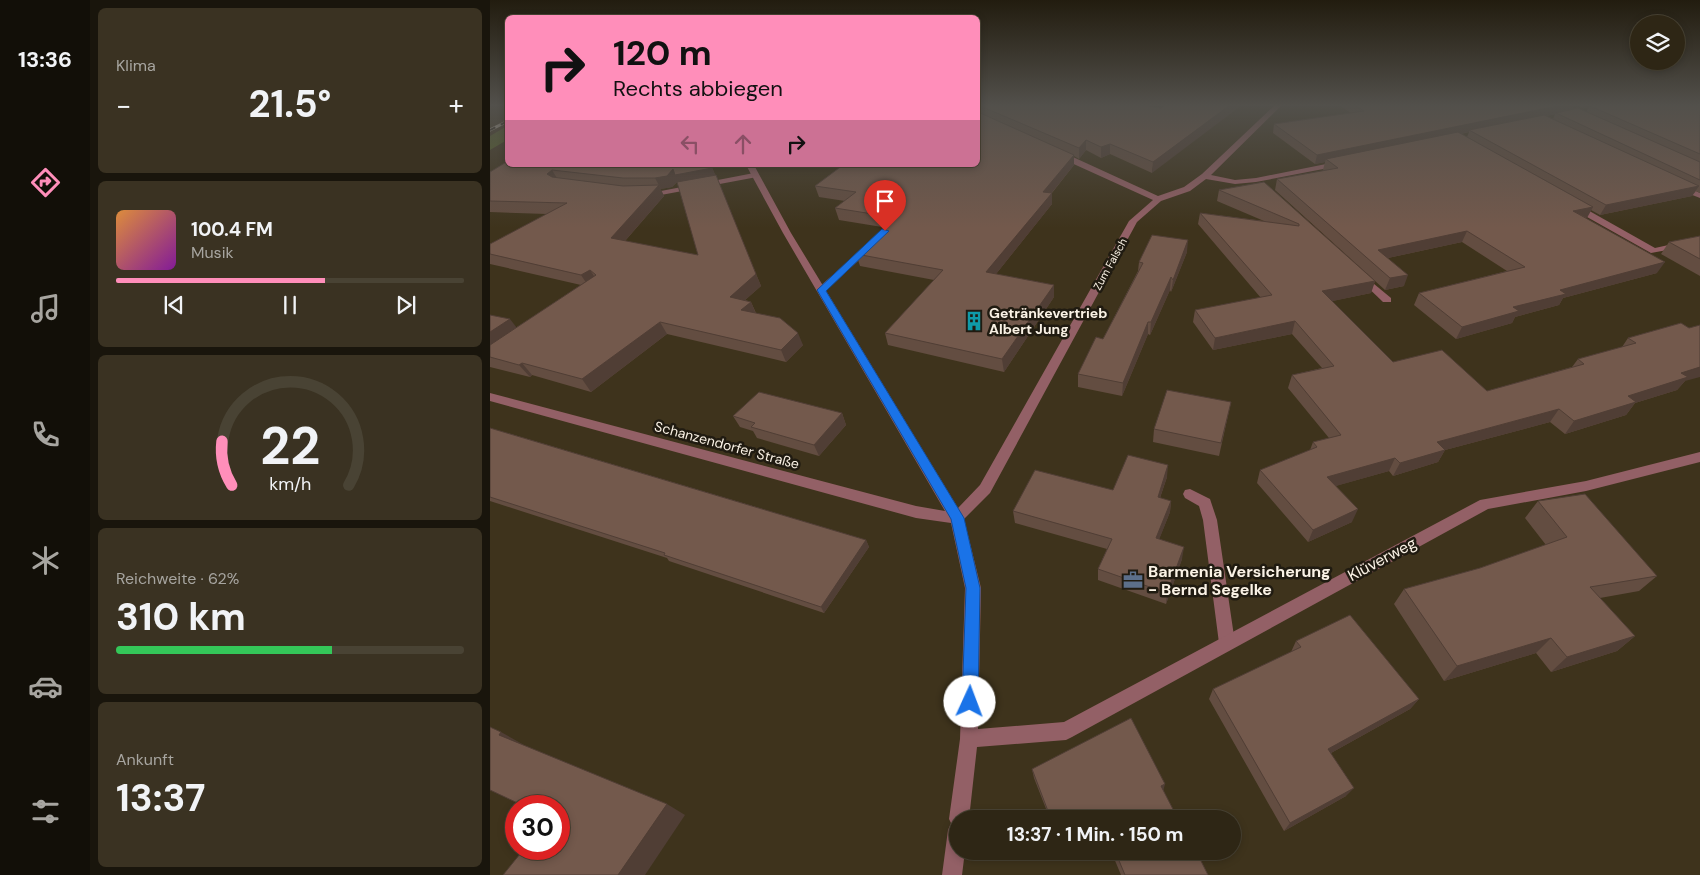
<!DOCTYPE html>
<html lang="de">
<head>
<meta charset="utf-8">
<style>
  body { margin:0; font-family:"DM Sans",sans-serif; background:#3a3222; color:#f1f3f6; height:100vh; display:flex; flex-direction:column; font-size:19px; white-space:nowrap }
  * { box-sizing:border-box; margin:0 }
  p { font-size:16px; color:#a7a5a0 }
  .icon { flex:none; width:28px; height:28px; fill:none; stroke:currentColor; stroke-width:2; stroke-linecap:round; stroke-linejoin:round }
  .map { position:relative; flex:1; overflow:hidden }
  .details { display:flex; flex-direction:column; gap:8px; padding:8px; background:#19150c; width:400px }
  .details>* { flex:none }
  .guide { position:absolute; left:15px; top:15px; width:475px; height:152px; border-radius:8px; box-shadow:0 2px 8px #0003,0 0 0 1px #494334; background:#ff8eba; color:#111; overflow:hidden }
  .controls { position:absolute; left:1140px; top:15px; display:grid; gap:10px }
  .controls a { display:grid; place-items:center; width:55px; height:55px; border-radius:50%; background:#2e2615; box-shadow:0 2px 8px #0003,0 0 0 1px #494334; font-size:25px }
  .speed { position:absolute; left:15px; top:795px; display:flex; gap:10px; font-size:25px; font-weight:700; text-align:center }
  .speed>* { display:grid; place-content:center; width:65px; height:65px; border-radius:50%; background:#2e2615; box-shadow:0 2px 8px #0003,0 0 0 1px #494334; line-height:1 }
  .speed .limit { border:8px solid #d22; background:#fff; color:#111 }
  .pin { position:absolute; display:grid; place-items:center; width:42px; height:42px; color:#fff; margin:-51px -21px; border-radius:50% 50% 50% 0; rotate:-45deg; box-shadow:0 0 5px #0007 }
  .pin .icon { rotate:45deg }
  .me { position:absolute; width:55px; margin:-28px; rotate:2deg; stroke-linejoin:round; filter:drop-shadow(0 0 4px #0008) }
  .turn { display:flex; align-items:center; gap:18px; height:105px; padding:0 25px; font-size:22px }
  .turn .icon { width:65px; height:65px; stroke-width:2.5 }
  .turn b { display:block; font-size:35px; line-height:42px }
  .lanes { display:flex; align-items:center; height:48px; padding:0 25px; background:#0003; justify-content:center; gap:25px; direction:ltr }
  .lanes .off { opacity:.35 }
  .big { font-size:38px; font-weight:700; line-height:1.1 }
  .details .widget { flex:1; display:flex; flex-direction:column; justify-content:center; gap:8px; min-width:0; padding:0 18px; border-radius:8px; background:#3a3222 }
  .details .dial { align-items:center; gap:0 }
  .dial svg { height:130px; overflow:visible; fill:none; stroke:#494334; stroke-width:7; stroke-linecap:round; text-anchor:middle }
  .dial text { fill:#f1f3f6; stroke:none }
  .song { display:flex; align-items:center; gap:15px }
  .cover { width:60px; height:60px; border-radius:8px; background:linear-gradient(135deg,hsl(30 70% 55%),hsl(290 70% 35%)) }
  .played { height:5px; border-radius:2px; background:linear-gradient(90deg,#ff8eba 60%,#494334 60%) }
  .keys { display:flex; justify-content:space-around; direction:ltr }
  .heat { display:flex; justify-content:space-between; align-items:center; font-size:28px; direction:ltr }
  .charge { height:8px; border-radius:4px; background:linear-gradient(90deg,#34c759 62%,#494334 0) }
  .trip { position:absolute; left:459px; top:810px; width:292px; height:50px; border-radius:25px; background:#2e2615; box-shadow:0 2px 8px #0003,0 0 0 1px #494334; font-weight:700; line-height:50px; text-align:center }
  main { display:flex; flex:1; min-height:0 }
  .tab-bar { display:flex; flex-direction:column; width:90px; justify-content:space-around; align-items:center; background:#120f08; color:#a7a5a0 }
  .tab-bar .icon { width:35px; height:35px }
  .tab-bar .active { color:#ff8eba }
  .tab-bar b { font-size:22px; color:#f1f3f6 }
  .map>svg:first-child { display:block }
  .forest { fill:#546324 }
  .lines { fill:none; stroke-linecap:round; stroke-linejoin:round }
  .service { fill:#936066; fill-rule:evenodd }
  .minor { fill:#936066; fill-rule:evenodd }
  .rail-casing { stroke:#e5dcce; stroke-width:3 }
  .rail { stroke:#201b11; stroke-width:2; stroke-dasharray:6; stroke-linecap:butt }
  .wall { fill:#634d41; fill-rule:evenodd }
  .shaded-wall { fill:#503e35 }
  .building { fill:#73594c; stroke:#503e35 }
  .route { fill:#1a73e8; stroke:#114b97 }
  .labels { text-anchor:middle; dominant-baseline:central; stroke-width:5; stroke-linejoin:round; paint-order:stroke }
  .far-street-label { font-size:11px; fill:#faf2e5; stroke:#201b11 }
  .poi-label { font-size:14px; font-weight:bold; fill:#faf2e5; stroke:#201b11; text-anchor:start }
  .street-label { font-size:14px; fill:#faf2e5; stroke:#201b11 }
  .near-street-label { font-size:16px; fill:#faf2e5; stroke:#201b11 }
  .near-poi-label { font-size:16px; font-weight:bold; fill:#faf2e5; stroke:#201b11; text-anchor:start }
</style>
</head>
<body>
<main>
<nav class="tab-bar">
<b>13:36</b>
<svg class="icon active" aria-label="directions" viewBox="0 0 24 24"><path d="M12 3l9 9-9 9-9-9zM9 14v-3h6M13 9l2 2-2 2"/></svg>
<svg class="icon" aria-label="music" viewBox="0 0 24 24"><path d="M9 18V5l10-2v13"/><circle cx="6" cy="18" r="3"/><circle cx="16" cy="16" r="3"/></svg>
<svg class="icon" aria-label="phone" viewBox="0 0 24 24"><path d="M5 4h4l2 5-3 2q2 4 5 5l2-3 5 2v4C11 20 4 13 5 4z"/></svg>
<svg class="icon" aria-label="climate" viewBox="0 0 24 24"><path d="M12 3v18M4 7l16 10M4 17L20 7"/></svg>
<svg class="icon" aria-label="car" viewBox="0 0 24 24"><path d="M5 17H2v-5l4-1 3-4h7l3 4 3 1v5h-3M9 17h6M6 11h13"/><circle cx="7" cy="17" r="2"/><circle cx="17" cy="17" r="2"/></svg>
<svg class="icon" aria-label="filters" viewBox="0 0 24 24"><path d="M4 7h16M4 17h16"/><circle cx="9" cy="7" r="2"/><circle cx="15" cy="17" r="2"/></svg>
</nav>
<section class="details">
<div class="widget"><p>Klima</p>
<div class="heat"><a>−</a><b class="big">21.5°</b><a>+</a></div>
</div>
<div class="widget">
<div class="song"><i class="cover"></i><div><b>100.4 FM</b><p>Musik</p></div></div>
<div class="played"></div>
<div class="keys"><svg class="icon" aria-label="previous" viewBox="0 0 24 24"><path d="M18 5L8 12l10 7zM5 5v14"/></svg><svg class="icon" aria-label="pause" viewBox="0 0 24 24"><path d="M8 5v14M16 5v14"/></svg><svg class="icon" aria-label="next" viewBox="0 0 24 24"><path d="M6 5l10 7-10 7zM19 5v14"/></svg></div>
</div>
<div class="widget dial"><svg viewBox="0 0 100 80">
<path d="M14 69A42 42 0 1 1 86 69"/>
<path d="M14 69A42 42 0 0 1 8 42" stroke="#ff8eba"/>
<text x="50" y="56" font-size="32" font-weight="700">22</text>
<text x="50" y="72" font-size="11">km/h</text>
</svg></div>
<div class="widget"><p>Reichweite · 62%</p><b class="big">310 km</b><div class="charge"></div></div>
<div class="widget"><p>Ankunft</p><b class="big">13:37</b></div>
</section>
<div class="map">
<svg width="1210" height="875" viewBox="0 0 1210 875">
  <rect width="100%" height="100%" fill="#3e331c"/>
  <path class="forest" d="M17,126V140L0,150V136Z"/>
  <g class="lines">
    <g class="service">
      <path d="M264,173H267V177L171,195H156L152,193L156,191H171Z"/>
      <path d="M1187,185H1193L1210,193V198L1187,189Z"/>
      <path d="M1081,204H1087L1165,248L1210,238V244L1161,253L1081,208Z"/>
      <path d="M379,243L383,246L382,248L334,292H328V288Z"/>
      <path d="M872,274L901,298V302H893L869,279V275Z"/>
      <path d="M700,489L720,499L727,520L745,643L743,648L737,651L731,648L729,643L713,520L709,506L695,498L693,494L695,490Z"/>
    </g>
    <path class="minor" d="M785,105H792L721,175L745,180L766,178L851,161L855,163L854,165L766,182L745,184L716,179L700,191L671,201L647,222L500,493L474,519L491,588L488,729L574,722L990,500L1096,481L1210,452V462L1096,491L998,509L582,737L576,740L487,747L479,819H468V851H475L472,875H452L458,830L461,823L459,819L470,739L475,588L461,523L426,518L0,401V393L426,506L455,511L293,233L256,165H264L301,233L468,508L490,485L639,221L663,200L566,156V152H572L668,196L694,187L712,174Z"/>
    <defs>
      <path id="rail" d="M0,130L18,121"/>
    </defs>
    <use href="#rail" class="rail-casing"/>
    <use href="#rail" class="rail"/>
  </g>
  <g class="wall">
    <path d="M488,105L671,108L662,173L620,154L611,158L596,150L589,159L584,156V165L562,193V204L506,274L564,285V297L514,372L398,345L395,333L444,280L370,266L366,254L402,221L401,218L392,227L349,220L345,208L355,201L329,197L325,186L349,168L331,165H488Z"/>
    <path d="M849,105H1084L1082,110L1096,112L1099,107L1093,108L1085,105H1210V193L1206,191L1202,196L1110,215L1101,210L1096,218L1167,273L1073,298L1069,305L1025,317L1022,323L966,339L924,305L929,293L1017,271L972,242L898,258L914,286L895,290L785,190L787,179L834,171L833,170L835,162L825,164L783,133L784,124L861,113ZM1065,114L1063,119L1057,116ZM979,132L977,137L971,134Z"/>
    <path d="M18,161L221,165L271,286L255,300L261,302L266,313L313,345L296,362L177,334L101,392L42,375L40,377L0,367V315L26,328L91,285L0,264V244L57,214L0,212V172ZM188,181L208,255L135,241L174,196L170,189L182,187Z"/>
    <path d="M774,182L885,281L881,293L842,301L903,362L997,391L1082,367L1088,359L1132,347L1138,338L1191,323L1195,381L1187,390L1145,403L1136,415L1075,434L1060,422L955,450L948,462L903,476L899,471L845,486L862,522L818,542L767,483L770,470L820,450L823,442L839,438L798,388L802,375L832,368L802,334L723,350L703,322L705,310L771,298L708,224L710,213L774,221L727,201L729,190Z"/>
    <path d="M1210,236V276L1171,254L1179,242Z"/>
    <path d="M697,252L681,292L680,290L660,335L658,334L632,396L588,387V374L613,339L648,271L649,262Z"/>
    <path d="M741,402L729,456L663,442L664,429Z"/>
    <path d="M352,413L356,425L329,456L267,438L263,431L250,427L243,416Z"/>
    <path d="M0,428L376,540L379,547L334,613L179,561L177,558L0,501Z"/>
    <path d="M677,477L670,498L681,501L680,512L669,539L692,559L676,604L608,580V569L617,549L525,523L523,511L623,490Z"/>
    <path d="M1048,501L1167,576L1149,591L1110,598L1145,636L1127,651L1061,672L1046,653L954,681L904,604L914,589L990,568L1056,545L1035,518Z"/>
    <path d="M806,641L929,699L920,709L841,753L856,796L794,831L719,699L723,689L801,652Z"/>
    <path d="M542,769L673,790L688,819H560L544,778Z"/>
    <path d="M621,851H706L718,875H631Z"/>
  </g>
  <g class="shaded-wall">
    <path d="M740,105H752L662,173L663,162Z"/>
    <path d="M1072,105H1084L1081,111L1066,113L1065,114L982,131L979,130V132L838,161L836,159L835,162L825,164L827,155Z"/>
    <path d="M1094,105H1117L1100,106L1099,107L1093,108Z"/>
    <path d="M596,140V150L589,159V148Z"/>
    <path d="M620,144V154L611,158V147Z"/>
    <path d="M584,155V165L559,196L562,193V204L498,284L496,272L553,192Z"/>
    <path d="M222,168L227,178L190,185L188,181L182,187L171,189L165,178L183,169Z"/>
    <path d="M62,170L68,180L57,174Z"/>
    <path d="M169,185L174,196L127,250L121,238Z"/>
    <path d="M230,186L271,286L245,309L240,297Z"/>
    <path d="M1209,186L1202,196L1110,215L1116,205Z"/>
    <path d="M401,204L404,216L392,227L389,215Z"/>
    <path d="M1103,207L1097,218L1083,211Z"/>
    <path d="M977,231L972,242L884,261L888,250Z"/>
    <path d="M698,240L697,252L681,292L683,280Z"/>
    <path d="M1175,262L1167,273L1073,298L1069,305L1025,317L1022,323L966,339L972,327L1070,290Z"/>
    <path d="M100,270L108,282L99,287L91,275Z"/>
    <path d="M918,275L914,286L895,290L900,278Z"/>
    <path d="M681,277L680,290L660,335L661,322Z"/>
    <path d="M885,281L881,293L829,304L832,291Z"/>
    <path d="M564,285V297L514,372L512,359Z"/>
    <path d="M261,302L266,314L251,310Z"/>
    <path d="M20,319L30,332L0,351V332Z"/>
    <path d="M805,321L802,334L723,350L725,338Z"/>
    <path d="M170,322L177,334L101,392L92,379Z"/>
    <path d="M658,322V334L632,396L633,383Z"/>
    <path d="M308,333L313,345L296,362L291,350Z"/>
    <path d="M32,363L42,375L40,377L29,365Z"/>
    <path d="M1210,367V377L1195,381L1187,390L1145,403L1136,415L1075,434L1084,421L1138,396L1191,373Z"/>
    <path d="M1069,409L1060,422L955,450L948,462L903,476L910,463L947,442Z"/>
    <path d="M352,413L356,425L329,456L324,445Z"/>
    <path d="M905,458L899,471L832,490L837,477Z"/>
    <path d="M678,465L677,477L666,509L668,497Z"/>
    <path d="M681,501L680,512L665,550L666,538Z"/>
    <path d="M868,509L862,522L818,542L823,530Z"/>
    <path d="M376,540L379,547L334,613L331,607Z"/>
    <path d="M694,547L692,559L676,604L677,593Z"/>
    <path d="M1145,636L1127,651L1061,672L1077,657Z"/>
    <path d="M1061,638L1046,653L954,681L967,666Z"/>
    <path d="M929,699L920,709L832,758L838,749Z"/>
    <path d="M11,732L34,745L9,735Z"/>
    <path d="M675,784L673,792L671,786Z"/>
    <path d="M864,788L856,796L794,831L800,823Z"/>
    <path d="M177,804L195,815L155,875H128Z"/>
  </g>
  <g class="building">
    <path d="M488,105H652L671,108L675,105H740L663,162L620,144L611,147L596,140L589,148Z"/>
    <path d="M864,105H1072L827,155L784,124L874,111Z"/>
    <path d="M1104,105H1210V154L1100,106Z"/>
    <path d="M1088,108L1210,162V180L1066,113Z"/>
    <path d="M488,112L584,155L553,192L562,193L496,272L564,285L512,359L395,333L453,270L366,254L406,218L401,217L411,207L401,204L389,215L345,208L366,192L325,186L353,165H488Z"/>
    <path d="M1054,115L1209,186L1116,205L979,130Z"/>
    <path d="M968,132L1103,207L1083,211L1175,262L1070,290L1076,294L1023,307L1029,311L972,327L929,293L1035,267L977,231L888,250L918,275L900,278L787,179L848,168L836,159Z"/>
    <path d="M18,161V165H221L222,168L185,175L183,169L177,176L165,178H133L62,170L57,174L62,177L133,186L169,185L121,238L208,255L187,182L226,175L266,274L240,297L261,302L251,310L290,318L308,333L291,350L170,322L92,379L32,363L29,365L0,357V345L106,275L100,270L91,275L0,254V244L77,203L0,201V172Z"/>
    <path d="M774,182L885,281L832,291L903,362L952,350L997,391L1094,364L1088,359L1146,343L1138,338L1191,323L1199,328L1210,325V367L1191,373L1198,377L1138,396L1146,402L1084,421L1069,409L947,442L955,450L910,463L905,458L837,477L868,509L823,530L770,470L827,447L823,442L851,435L802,375L844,366L805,321L725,338L705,310L782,295L710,213L809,226V224L729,190Z"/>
    <path d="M662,235L698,240L683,280L681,277L661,322H658L633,383L588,374L606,337L613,339L653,263L649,262Z"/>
    <path d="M1210,236V259L1179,242Z"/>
    <path d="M0,315L20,319L0,332Z"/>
    <path d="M677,390L741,402L731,443L664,429Z"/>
    <path d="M269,392L352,413L324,445L261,427L265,423L243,416Z"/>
    <path d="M0,428L376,540L331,607L174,555L175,553L0,497Z"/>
    <path d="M638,455L678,465L668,497L681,501L666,538L694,547L677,593L608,569L622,539L523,511L545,470L623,490Z"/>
    <path d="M1095,494L1167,576L1100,587L1145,636L1077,657L1061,638L967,666L914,589L990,568L1077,537L1048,501Z"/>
    <path d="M860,615L929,699L838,749L864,788L800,823L723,689L811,647L806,641Z"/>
    <path d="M641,718L675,784L671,786L688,819H561L542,769Z"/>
    <path d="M0,727L11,732L9,735L177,804L128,875H13L34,849H69V806H34L0,790Z"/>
    <path d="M625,851H706L718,875H635Z"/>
  </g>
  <linearGradient id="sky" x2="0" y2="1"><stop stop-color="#221c0f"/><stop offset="0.46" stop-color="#52504b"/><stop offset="1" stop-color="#52504b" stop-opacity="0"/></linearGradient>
  <rect width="1210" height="228" fill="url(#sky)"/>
  <path class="route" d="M392,229L399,231L336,291L474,518L490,588L488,702L485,707L480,709L474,707L472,702L476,588L461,519L327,290Z"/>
  <defs>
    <symbol id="building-bare" viewBox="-9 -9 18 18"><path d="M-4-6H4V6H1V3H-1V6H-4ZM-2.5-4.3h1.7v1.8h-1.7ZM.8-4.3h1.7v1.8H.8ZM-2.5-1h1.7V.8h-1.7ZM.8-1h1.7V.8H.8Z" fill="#0f9aa8" stroke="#201b11" stroke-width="2.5" paint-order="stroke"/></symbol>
    <symbol id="office-bare" viewBox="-9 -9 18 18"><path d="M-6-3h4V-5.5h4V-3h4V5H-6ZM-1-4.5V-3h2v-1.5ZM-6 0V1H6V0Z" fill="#5c6f8a" stroke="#201b11" stroke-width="2.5" paint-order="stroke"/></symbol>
  </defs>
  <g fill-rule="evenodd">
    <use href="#building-bare" x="470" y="307" width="28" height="28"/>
    <use href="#office-bare" x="629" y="566" width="28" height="28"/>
  </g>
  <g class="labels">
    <g class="far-street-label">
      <text transform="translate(620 264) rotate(-61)">Zum Falsch</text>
    </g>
    <g class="poi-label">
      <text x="499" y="313">Getränkevertrieb<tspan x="499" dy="16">Albert Jung</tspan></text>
    </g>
    <g class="street-label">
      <text transform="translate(237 445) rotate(15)">Schanzendorfer Straße</text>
    </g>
    <g class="near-street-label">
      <text transform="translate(892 559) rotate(-28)">Klüverweg</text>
    </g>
    <g class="near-poi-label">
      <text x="658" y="571">Barmenia Versicherung<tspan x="658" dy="18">- Bernd Segelke</tspan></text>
    </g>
  </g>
</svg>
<div class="controls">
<a><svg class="icon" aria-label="layers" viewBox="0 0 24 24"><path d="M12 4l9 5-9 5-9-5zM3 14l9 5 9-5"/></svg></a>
</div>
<div class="speed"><div class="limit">30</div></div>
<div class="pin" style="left:395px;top:231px;background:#d93025"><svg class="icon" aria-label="arrive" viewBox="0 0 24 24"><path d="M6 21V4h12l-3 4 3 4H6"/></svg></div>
<svg class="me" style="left:480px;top:702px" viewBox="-20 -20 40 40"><circle r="19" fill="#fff"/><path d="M0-13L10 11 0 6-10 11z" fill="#1a73e8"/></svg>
<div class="trip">13:37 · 1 Min. · 150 m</div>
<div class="guide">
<div class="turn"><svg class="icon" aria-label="right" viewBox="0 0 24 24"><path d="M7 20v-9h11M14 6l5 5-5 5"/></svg><div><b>120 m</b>Rechts abbiegen</div></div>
<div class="lanes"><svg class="icon off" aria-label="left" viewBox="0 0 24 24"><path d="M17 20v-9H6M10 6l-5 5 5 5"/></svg><svg class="icon off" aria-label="ahead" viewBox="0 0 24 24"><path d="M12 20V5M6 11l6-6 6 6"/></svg><svg class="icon" aria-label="right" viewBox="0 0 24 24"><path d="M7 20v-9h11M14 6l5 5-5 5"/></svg></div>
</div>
</div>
</main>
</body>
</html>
